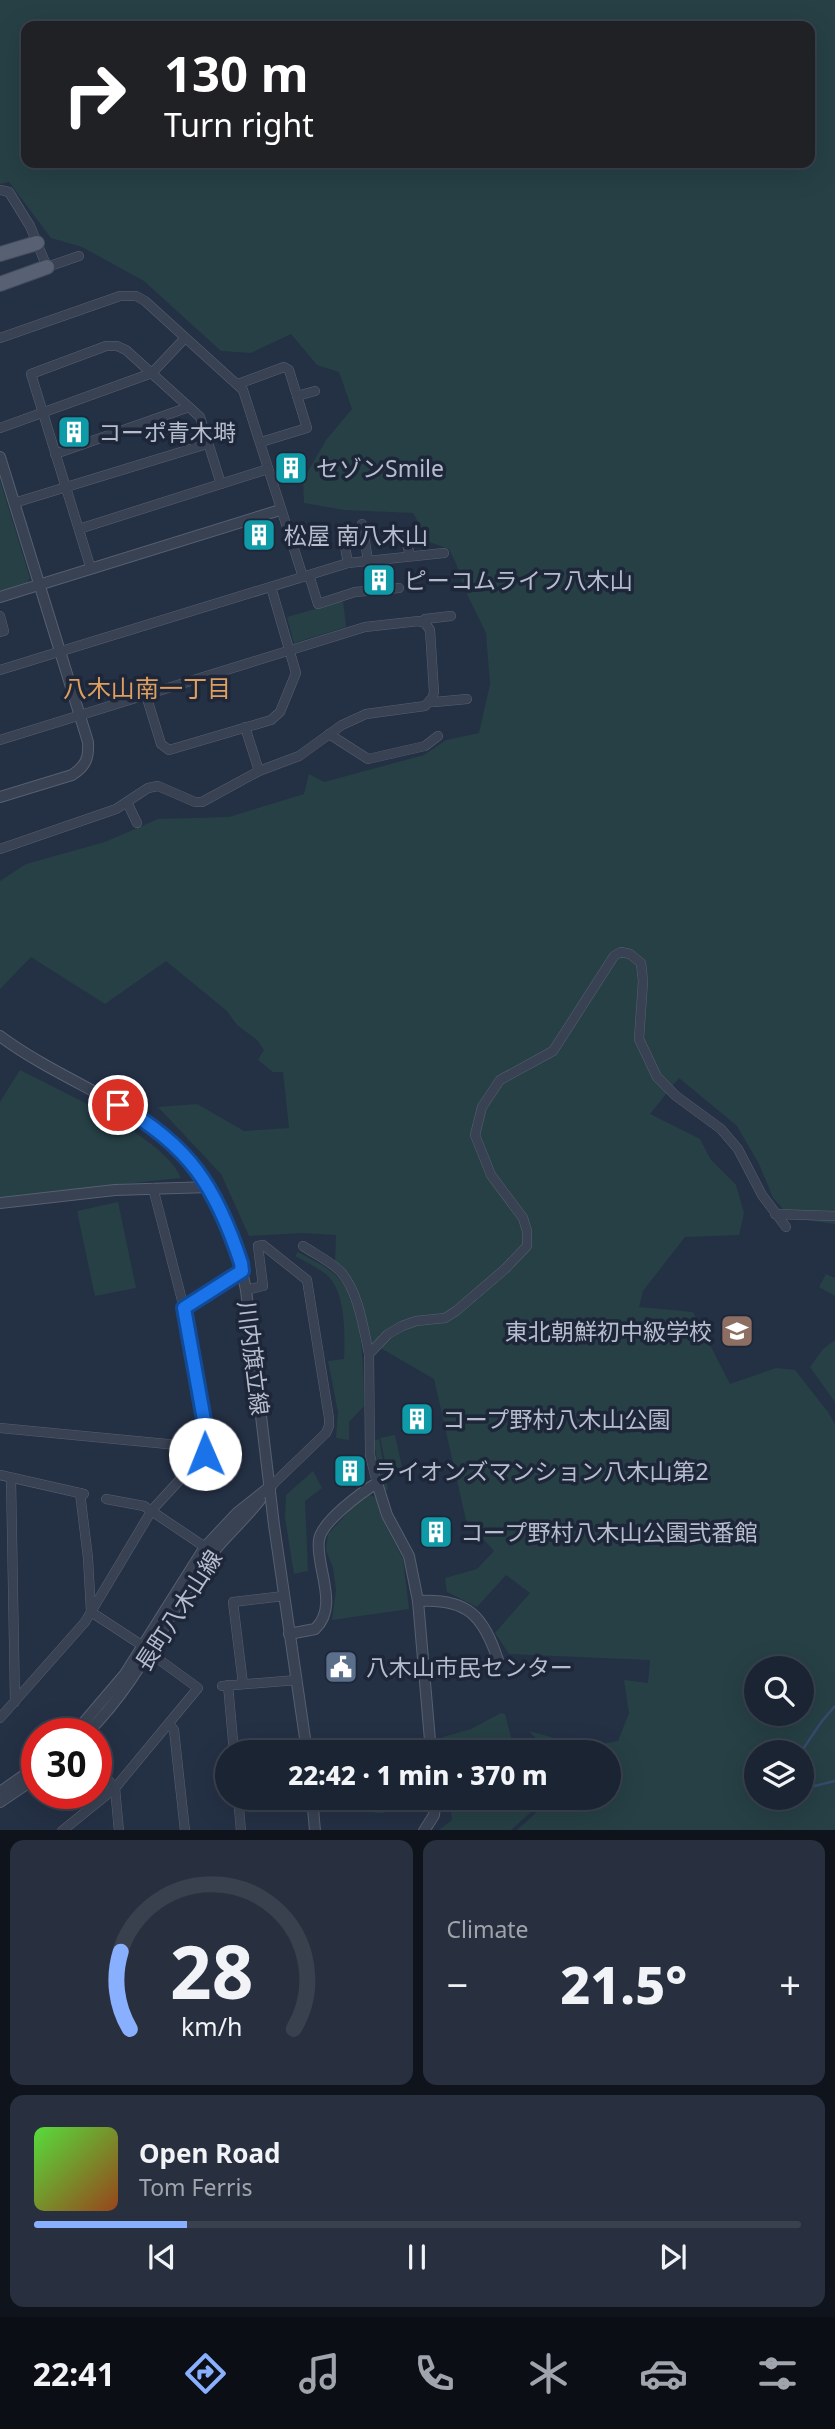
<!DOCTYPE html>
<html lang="en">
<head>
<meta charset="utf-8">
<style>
  body { margin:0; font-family:"Noto Sans","Noto Sans JP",sans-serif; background:#28303f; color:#f1f3f6; height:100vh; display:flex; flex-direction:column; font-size:26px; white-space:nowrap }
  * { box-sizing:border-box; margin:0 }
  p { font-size:23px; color:#a0a4ac }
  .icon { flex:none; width:38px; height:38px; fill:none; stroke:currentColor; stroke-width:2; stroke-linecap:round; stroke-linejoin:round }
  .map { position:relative; height:1830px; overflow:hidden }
  .side { display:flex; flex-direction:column; gap:10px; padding:10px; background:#0f141c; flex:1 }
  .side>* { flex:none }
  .top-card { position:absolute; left:21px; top:21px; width:794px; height:147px; border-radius:14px; box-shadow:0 7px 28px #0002,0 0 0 2px #39414e; background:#202124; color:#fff; overflow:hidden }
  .buttons { position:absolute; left:744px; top:1656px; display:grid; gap:14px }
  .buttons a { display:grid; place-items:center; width:70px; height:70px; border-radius:50%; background:#1b2433; box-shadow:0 7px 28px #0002,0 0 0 2px #39414e; font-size:35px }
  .speed { position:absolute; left:21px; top:1718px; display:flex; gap:14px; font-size:35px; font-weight:700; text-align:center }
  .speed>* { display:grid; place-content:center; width:91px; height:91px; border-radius:50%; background:#1b2433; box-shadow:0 7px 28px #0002,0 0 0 2px #39414e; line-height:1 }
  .speed .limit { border:10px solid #d22; background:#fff; color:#111 }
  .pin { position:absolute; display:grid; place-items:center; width:60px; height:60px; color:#fff; margin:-30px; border:4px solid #fff; border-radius:50%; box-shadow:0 2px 7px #0007 }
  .me { position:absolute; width:77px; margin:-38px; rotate:359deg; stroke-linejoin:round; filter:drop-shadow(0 0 5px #0008) }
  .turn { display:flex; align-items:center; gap:24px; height:147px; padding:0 28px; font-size:32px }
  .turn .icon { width:91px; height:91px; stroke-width:2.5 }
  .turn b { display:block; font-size:49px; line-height:60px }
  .big { font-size:52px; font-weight:800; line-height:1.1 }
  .side .tile { flex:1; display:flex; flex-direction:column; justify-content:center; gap:10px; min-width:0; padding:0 24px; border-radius:14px; background:#28303f }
  .side .dial { align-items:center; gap:0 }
  .dial svg { height:182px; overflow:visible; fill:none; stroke:#39414e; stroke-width:7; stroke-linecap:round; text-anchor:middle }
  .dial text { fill:#f1f3f6; stroke:none }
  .song { display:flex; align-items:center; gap:21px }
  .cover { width:84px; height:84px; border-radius:10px; background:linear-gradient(135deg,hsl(110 70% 55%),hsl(20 70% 35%)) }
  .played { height:7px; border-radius:4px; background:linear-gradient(90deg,#89afff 20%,#39414e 20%) }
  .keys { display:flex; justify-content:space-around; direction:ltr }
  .heat { display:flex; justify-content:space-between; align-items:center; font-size:38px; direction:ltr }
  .side .tiles { flex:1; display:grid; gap:10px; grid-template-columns:1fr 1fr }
  .tile:last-child { grid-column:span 2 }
  .trip { position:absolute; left:215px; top:1740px; width:406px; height:70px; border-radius:35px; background:#1b2433; box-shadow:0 7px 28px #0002,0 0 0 2px #39414e; font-weight:800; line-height:70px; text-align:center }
  .dock { display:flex; height:112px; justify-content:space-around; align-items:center; background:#0b0e14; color:#a0a4ac }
  .dock .icon { width:49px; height:49px }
  .dock .current { color:#89afff }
  .dock b { font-size:32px; color:#f1f3f6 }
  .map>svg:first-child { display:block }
  .green { fill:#264045; fill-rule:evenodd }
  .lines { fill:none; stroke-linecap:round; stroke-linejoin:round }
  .stream { stroke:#364a6d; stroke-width:2.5 }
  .minor-casing { stroke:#576071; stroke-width:10 }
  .tertiary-casing { stroke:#576071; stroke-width:12 }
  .primary-casing { stroke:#424b5d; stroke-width:16 }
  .minor { stroke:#394253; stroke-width:9 }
  .tertiary { stroke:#394253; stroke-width:10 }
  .primary { stroke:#576173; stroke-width:14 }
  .route-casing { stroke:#114b97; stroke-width:18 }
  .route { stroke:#1a73e8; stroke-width:12 }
  .labels { text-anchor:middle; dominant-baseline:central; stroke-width:7; stroke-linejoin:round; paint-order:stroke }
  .poi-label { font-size:23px; fill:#b6bdcd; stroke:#1d2739; text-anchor:start }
  .street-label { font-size:23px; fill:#b6bdcd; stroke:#1d2739 }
  .neighbourhood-label { font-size:24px; fill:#df9f5f; stroke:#1d2739 }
</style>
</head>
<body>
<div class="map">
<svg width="835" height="1831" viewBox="0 0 835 1831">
  <rect width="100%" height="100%" fill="#243044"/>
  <g class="green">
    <path d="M0,0H835V1224L791,1218L773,1198L759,1164L737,1126L679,1078L650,1114L700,1139L711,1160L736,1185L744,1213L739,1235L685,1237L643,1291L639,1307L693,1312L730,1384L776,1368L795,1370L828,1412L835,1424V1830H517L537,1812L558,1807L561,1797H609V1752C580,1752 549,1755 529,1731C562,1740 584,1748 618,1741L629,1713L624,1680L648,1683L650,1660L509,1654L495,1633L530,1593L506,1575L477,1607L447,1592L445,1578L477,1569L494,1551L466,1520L434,1379L370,1342C363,1314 359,1282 335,1262L336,1235L301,1233L249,1236L221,1174L158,1107L197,1104L244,1131L289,1128L283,1072H273L258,1060L264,1050L257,1040L237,1025L227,1011L166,961L105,1004L31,957L0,989V881L26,864L105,842L158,819L229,817L304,794L309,774L324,782L424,755L446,740L479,733L490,684L486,633L463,586L456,563L449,549L429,542L413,513L344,510L304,503L303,480L326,440L352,409L339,372L317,365L291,334L251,353L221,351L144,281L82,247L51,238L9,182L0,184ZM26,26H810V163H26ZM756,1668H802V1713H756ZM756,1752H802V1797H756Z"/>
    <path d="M0,480L30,578L27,583L0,591Z"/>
    <path d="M343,601L346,627L294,643L287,617Z"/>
    <path d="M20,1070C60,1091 166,1138 181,1178L0,1197V1102Z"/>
    <path d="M118,1202L136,1288L95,1296L77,1211Z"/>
    <path d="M298,1252C312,1260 328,1266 339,1279C363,1305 364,1372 364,1406L349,1422V1440L336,1438L338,1412L328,1361L344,1359C345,1337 346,1295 329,1277C321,1269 306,1262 295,1256Z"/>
    <path d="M826,1274L835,1278V1296L819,1287Z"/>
    <path d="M835,1340V1402L810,1367L823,1349Z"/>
    <path d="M395,1435L403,1472L388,1475L380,1438Z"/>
    <path d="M379,1439L388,1490H385L378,1468L374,1441Z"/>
    <path d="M313,1471L322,1488L305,1501L308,1571L294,1574L285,1517L286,1495Z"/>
    <path d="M369,1495L376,1497L381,1517L403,1559L409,1609L332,1620L336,1590L333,1568L326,1550L328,1534L361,1498Z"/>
    <path d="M501,1713L505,1714L515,1752H444L443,1737L471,1729Z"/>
    <path d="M369,1797H419L420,1809L403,1811L402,1805L384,1807V1813H375L374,1809H370Z"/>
    <path d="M449,1797H526L530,1813L511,1830H439L452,1820Z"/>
  </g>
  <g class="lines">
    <g class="stream">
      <path d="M801,1752L822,1721L835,1706"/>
      <path d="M802,1789L835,1781"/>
    </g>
    <defs>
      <g id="minor">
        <path d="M0,190L9,192L30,226L47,267L79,256"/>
        <path d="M0,338L120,296H136L145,301L243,390L303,577"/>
        <path d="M238,384L284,367L289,370L307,428L261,442"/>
        <path d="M297,396L315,391"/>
        <path d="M0,428L152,373L185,338"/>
        <path d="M55,454L189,407"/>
        <path d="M14,503L207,444"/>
        <path d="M362,524L368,560"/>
        <path d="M79,529L268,469"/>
        <path d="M405,535L410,556"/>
        <path d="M343,536L348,563"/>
        <path d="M91,569L31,374L106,346H117L126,350L200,417L221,484"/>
        <path d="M309,575L318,604L355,592L399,588"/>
        <path d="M0,616L4,631L0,632"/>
        <path d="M421,622L425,619L451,616"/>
        <path d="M0,670L348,563L444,553"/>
        <path d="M146,695L161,744L169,750L271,720L280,712L296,673L271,587"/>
        <path d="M430,700L435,702L467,699"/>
        <path d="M245,727L259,771"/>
        <path d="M329,734L368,759L425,746L438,736"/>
        <path d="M0,740L365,627L419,621L425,623L430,630L434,692L432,699L425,706L366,714L342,725L299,756L259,771L202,802H195L158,786L148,788L116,809L0,849"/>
        <path d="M127,802L137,823"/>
        <path d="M775,1214L835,1216"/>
        <path d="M303,1246C315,1254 330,1261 340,1271C359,1292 363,1327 369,1354"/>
        <path d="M246,1290L263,1286L258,1246L263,1245L307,1280L329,1418V1426L326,1433L271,1486"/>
        <path d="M184,1308L242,1271"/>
        <path d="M0,1428L209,1448"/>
        <path d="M0,1475L84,1494"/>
        <path d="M11,1478L15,1702"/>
        <path d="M377,1483L370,1455L369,1354L388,1334L402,1326L416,1321L445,1318L456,1311L505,1269L527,1246V1231L523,1218L491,1175L475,1135L482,1107L500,1080L553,1051L614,956L621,952L630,954L641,963L643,981L639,1039L657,1077L676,1096L721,1129L738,1149L762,1195L786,1227"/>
        <path d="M80,1493L88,1558L91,1612L143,1646"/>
        <path d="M106,1499L144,1506L205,1547"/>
        <path d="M243,1684L233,1602L284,1596"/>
        <path d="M228,1685L234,1752"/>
        <path d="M222,1686L297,1680"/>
        <path d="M0,1718L85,1622L152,1510L209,1448L184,1308L153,1188"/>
        <path d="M169,1724L174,1730L185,1831"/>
        <path d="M96,1766L115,1788L119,1831"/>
        <path d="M238,1797L241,1831"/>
        <path d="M62,1831L115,1788L198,1688L150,1653"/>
      </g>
      <g id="tertiary">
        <path d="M0,457L88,742C89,758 86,766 72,775L0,797"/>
        <path d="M0,597L280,510"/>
        <path d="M0,1036C43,1068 94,1089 139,1117C201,1156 232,1220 246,1290L274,1525L307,1752"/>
        <path d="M0,1203L115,1190L210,1187"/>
        <path d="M418,1601C467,1598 483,1615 498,1660"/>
        <path d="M289,1634L315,1629C340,1606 315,1566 319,1540C321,1522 362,1492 377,1483L387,1515L409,1556L418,1601L431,1752"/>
        <path d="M74,1734L125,1674L205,1547L237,1513L271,1486"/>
        <path d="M86,1734C135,1686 162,1626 200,1569C217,1544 241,1524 260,1500"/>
        <path d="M0,1792L37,1766"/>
        <path d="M312,1797L315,1831"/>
        <path d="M0,1802L37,1777"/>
        <path d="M424,1831L434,1815L436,1797"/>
      </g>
      <g id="primary">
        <path d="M0,254L37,243"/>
        <path d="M0,284L47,267"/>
      </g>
    </defs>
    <use href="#minor" class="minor-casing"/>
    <use href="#tertiary" class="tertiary-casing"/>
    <use href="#primary" class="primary-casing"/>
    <use href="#minor" class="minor"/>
    <use href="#tertiary" class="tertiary"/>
    <use href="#primary" class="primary"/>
  </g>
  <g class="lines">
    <defs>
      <path id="route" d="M118,1105C189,1145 216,1187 241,1263L242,1271L184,1308L209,1448L205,1454"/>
    </defs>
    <use href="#route" class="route-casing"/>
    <use href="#route" class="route"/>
  </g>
  <defs>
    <symbol id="building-square" viewBox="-11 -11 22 22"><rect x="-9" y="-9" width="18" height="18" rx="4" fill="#0f9aa8" stroke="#1d2739"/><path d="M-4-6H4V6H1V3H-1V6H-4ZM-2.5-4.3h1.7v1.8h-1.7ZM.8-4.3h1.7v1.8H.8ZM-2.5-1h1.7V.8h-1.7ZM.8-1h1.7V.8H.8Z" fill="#fff"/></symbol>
    <symbol id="school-square" viewBox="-11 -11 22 22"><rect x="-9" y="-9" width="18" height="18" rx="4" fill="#8d6e63" stroke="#1d2739"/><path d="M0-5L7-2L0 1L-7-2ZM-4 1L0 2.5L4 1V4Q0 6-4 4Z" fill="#fff"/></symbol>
    <symbol id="civic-square" viewBox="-11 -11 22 22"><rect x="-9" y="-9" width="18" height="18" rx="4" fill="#5c6f8a" stroke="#1d2739"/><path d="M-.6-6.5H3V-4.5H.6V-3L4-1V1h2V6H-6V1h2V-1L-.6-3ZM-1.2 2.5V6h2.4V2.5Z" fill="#fff"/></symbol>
  </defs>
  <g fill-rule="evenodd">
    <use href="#building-square" x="55" y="413" width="38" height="38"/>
    <use href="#building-square" x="272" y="449" width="38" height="38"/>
    <use href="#building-square" x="240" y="516" width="38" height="38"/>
    <use href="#building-square" x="360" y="561" width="38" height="38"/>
    <use href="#school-square" x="718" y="1312" width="38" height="38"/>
    <use href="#building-square" x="398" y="1400" width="38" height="38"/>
    <use href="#building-square" x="331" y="1452" width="38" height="38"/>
    <use href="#building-square" x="417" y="1513" width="38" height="38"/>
    <use href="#civic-square" x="322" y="1648" width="38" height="38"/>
  </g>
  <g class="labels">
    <g class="poi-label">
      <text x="98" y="432">コーポ青木塒</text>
      <text x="316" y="468">セゾンSmile</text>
      <text x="284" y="535">松屋 南八木山</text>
      <text x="404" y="580">ピーコムライフ八木山</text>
      <text x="712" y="1331" text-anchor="end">東北朝鮮初中級学校</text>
      <text x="442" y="1419">コープ野村八木山公園</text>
      <text x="374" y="1471">ライオンズマンション八木山第2</text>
      <text x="460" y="1532">コープ野村八木山公園弐番館</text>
      <text x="366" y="1667">八木山市民センター</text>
    </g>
    <g class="street-label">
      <text transform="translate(254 1358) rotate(83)">川内旗立線</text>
      <text transform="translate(178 1610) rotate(-57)">長町八木山線</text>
    </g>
    <g class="neighbourhood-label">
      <text x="147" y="687">八木山南一丁目</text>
    </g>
  </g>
</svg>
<div class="buttons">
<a><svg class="icon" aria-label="search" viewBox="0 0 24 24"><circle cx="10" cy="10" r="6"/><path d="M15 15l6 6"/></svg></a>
<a><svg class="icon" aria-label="layers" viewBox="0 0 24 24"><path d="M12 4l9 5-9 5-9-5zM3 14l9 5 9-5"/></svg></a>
</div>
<div class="speed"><div class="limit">30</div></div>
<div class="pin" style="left:118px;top:1105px;background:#d93025"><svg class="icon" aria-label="arrive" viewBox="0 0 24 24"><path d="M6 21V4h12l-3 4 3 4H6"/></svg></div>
<svg class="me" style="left:205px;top:1454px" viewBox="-20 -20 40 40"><circle r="19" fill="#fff"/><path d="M0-13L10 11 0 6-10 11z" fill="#1a73e8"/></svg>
<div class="trip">22:42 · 1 min · 370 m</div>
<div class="top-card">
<div class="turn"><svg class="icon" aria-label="right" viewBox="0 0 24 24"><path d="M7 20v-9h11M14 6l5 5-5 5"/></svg><div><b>130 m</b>Turn right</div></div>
</div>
</div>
<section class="side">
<div class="tiles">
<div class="tile dial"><svg viewBox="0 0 100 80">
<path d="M14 69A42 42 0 1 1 86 69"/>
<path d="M14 69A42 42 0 0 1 10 35" stroke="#89afff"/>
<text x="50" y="56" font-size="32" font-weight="700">28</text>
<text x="50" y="72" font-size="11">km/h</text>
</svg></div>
<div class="tile"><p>Climate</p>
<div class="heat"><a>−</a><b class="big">21.5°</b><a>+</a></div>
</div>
<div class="tile">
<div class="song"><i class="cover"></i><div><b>Open Road</b><p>Tom Ferris</p></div></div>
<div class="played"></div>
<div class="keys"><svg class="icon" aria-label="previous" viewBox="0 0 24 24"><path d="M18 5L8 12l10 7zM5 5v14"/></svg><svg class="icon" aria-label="pause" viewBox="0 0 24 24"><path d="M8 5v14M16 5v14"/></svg><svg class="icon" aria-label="next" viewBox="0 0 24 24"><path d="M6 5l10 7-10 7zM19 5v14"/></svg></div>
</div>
</div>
</section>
<nav class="dock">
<b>22:41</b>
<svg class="icon current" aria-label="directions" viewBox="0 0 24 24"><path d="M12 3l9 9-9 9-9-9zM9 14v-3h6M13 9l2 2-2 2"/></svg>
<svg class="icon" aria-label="music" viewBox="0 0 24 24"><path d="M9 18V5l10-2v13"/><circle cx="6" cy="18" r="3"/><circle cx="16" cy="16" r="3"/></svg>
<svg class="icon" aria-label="phone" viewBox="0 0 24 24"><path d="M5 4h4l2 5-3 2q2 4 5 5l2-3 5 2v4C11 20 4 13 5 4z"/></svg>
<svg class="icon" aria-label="climate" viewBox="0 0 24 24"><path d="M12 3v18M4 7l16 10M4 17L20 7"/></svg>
<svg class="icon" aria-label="car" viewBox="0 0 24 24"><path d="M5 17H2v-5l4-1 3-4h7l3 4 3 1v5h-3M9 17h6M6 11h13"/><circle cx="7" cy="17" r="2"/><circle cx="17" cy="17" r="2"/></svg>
<svg class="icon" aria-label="filters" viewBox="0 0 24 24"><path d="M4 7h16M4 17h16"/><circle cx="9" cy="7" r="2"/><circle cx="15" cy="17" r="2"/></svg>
</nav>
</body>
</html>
